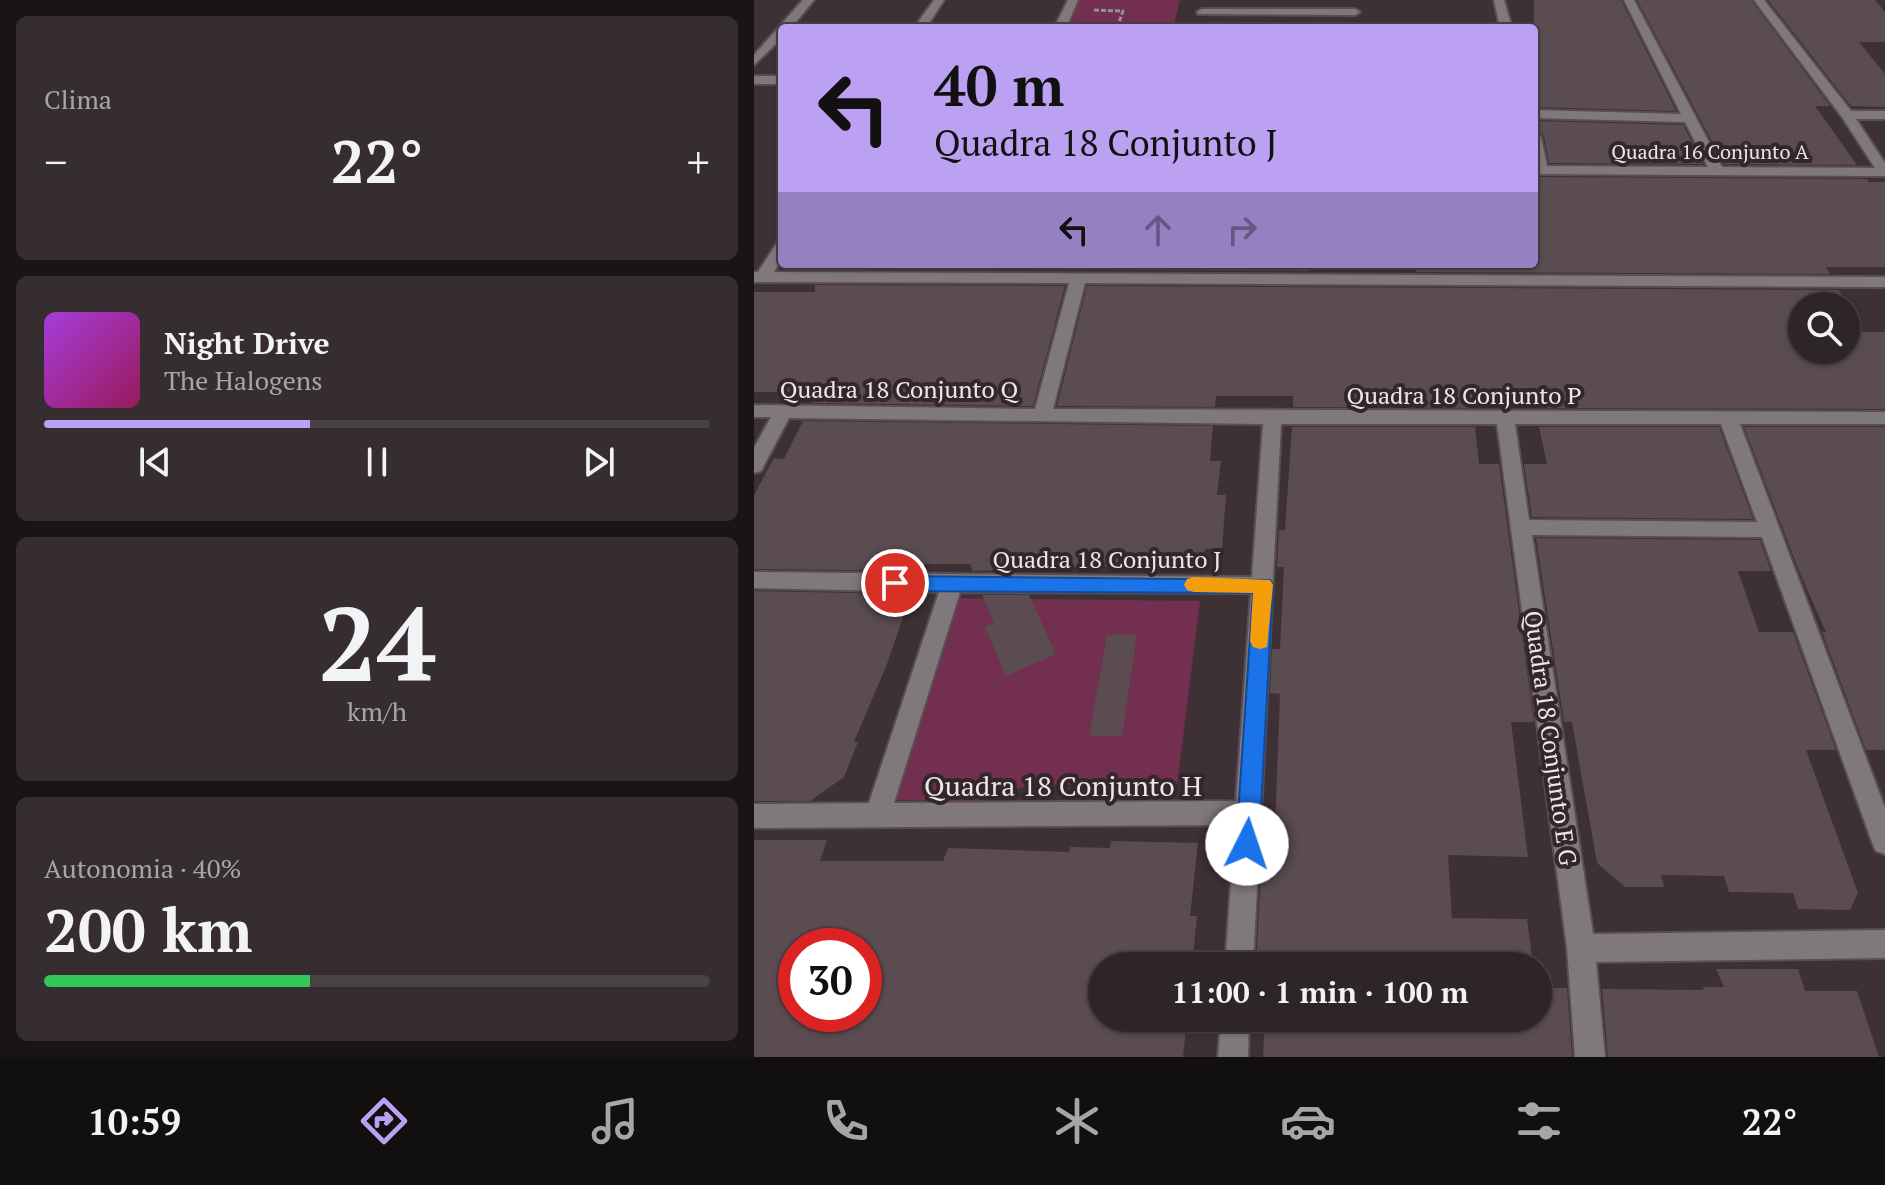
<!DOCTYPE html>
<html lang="pt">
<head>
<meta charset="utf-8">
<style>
  body { margin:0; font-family:"PT Serif",serif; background:#362d30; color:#f1f3f6; height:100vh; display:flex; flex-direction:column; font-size:30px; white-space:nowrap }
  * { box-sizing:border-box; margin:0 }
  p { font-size:26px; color:#a7a5a8 }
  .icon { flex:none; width:44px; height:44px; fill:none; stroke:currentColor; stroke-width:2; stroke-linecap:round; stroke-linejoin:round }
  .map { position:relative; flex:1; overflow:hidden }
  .side { display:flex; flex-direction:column; gap:16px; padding:16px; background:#191416; width:754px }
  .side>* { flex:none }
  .guide { position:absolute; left:24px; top:24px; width:760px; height:244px; border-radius:8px; box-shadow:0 2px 6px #0004,0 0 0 2px #494245; background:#bca0f2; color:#111; overflow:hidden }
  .fabs { position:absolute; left:1034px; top:292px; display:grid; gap:16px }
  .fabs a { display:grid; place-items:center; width:72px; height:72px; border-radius:50%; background:#2e2528; box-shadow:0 2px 6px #0004,0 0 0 2px #494245; font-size:40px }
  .speed { position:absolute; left:24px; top:928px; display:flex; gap:16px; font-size:40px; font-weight:700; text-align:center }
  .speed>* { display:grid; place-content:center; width:104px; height:104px; border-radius:50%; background:#2e2528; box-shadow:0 2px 6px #0004,0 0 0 2px #494245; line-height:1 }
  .speed .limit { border:12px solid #d22; background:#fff; color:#111 }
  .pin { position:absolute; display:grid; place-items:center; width:68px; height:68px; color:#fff; margin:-34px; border:4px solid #fff; border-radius:50%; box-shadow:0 2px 8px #0007 }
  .me { position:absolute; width:88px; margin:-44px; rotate:4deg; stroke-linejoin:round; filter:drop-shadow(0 0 6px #0008) }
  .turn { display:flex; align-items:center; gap:28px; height:168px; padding:0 24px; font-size:36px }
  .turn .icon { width:104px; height:104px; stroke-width:2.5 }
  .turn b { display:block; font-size:56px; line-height:68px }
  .lanes { display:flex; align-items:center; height:76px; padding:0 24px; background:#0003; justify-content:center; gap:40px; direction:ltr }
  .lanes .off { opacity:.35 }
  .big { font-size:60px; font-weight:700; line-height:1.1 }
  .side .card { flex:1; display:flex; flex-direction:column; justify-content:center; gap:12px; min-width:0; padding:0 28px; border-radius:12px; background:#362d30 }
  .side .dial { align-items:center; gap:0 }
  .dial b { font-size:104px; line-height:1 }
  .song { display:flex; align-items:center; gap:24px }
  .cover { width:96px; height:96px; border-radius:12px; background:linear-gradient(135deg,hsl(280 70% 55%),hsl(330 70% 35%)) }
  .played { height:8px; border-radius:4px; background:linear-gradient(90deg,#bca0f2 40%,#494245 40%) }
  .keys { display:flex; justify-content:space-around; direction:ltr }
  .heat { display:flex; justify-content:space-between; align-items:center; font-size:44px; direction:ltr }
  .charge { height:12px; border-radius:6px; background:linear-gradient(90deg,#34c759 40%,#494245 0) }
  .trip { position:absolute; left:334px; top:952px; width:464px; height:80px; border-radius:40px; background:#2e2528; box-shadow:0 2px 6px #0004,0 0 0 2px #494245; font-weight:700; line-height:80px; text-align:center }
  .tabs { display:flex; height:128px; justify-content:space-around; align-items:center; background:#120f10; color:#a7a5a8 }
  .tabs .icon { width:56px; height:56px }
  .tabs .current { color:#bca0f2 }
  .tabs b { font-size:36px; color:#f1f3f6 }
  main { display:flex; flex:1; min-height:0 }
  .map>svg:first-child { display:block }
  .green { fill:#722f4f }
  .building { fill:#5a4c51; fill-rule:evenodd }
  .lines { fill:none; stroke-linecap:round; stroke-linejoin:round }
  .minor-casing { stroke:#5a4e53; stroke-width:4 }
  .path { stroke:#9a8f93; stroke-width:3; stroke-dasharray:5 2; stroke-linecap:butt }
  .minor { fill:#80797b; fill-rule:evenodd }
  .route { fill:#1a73e8; stroke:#114b97; stroke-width:2 }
  .slow { fill:#f59e0b }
  .labels { text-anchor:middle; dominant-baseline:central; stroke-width:8; stroke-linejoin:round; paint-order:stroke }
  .far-street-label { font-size:20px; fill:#eee5e9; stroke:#34272c }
  .street-label { font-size:24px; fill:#eee5e9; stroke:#34272c }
  .near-street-label { font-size:28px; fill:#eee5e9; stroke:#34272c }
</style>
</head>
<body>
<main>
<section class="side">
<div class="card"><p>Clima</p>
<div class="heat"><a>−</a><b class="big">22°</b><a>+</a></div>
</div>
<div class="card">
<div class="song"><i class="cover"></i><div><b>Night Drive</b><p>The Halogens</p></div></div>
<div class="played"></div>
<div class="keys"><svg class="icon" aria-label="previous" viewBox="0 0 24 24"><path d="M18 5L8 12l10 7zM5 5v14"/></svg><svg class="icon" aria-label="pause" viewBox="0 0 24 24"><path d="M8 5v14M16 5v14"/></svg><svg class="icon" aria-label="next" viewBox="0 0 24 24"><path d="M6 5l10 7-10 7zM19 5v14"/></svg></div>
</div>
<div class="card dial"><b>24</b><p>km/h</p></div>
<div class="card"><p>Autonomia · 40%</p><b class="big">200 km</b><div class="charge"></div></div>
</section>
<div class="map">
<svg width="1131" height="1057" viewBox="0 0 1131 1057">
  <rect width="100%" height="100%" fill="#3e3136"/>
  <g class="green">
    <path d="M323,0H426L419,28H312Z"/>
    <path d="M204,598L446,601L423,786L278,784L226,801L138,800Z"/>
  </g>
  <g class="building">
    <path d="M780,0H867L922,111L780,107Z"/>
    <path d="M883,0H997L1076,106H1061L1103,165L970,164Z"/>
    <path d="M1014,0H1121L1131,12V42H1105L1131,74V107L1097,106Z"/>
    <path d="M780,121L929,125L949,164L795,163L790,136L780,130Z"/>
    <path d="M780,177L1113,179L1115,182H1131V267H1072L1076,274L662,272L661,264H780Z"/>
    <path d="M61,264H555V271L61,269Z"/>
    <path d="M61,285L311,286L279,406L58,403L64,392H0V292H61Z"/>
    <path d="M333,286L1085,290L1108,332H1131V409L781,408L780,403H718V408L539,407V396H462L461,407L303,406ZM1048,306H1092V350H1048Z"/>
    <path d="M49,421L459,426L456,461H467L463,495H472L468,549H451L449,567L367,566L219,571L216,564H167L165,571L0,569V495L20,458L30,459Z"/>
    <path d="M538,427H721L725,464H745L780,722H757L774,857L694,855L698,918L773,919L779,966H502L508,854H520L526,694L516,693L518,649H526L530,567H523L525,530H531Z"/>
    <path d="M785,427H965L999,519L778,517L770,464H793Z"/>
    <path d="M990,427H1131V750H1112L1068,632H1072L1045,571Z"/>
    <path d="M782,538L1006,540L1017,571H984L1005,632H1039L1082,750H1052L1104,893L1096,910L1044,909L1039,893L975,892L970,876L907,875L910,887H871L843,863L818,722H810Z"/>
    <path d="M0,591L157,594L133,664L100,742H104L90,777L56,801H0Z"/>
    <path d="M228,595H275L302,654L252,676L231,627L240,623Z"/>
    <path d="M353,635H383L368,736H335Z"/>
    <path d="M0,840H73L66,861H189L194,848L315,852L316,847L356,848L357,841L444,843L436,916H443L438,966H348V1018H433L429,1057H0ZM42,946H110V1014H42Z"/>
    <path d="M962,969H1044L1051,991H1103L1125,1057H854L848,989L950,990L949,987H970Z"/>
    <path d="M784,988H813L818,1057H509L511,1018H784Z"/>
  </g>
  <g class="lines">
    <defs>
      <g id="minor">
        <path d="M49,0H60L37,28H28V38L0,65V55Z"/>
        <path d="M180,0H190L172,28H160Z"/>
        <path d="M314,0H324L312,28H300Z"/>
        <path d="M740,0H750L758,28H746Z"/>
        <path d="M870,0H880L968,167L1121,168L1088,117L1000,0H1010L1097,111H1131V119H1102L1131,163V176L780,174V133L787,137L793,166L954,167L931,122L780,118V110L927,114Z"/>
        <path d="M448,9H601L606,12L601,15L444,14L443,12Z"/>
        <rect x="0" y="76" width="28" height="8"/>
        <path d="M28,242V258L20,272L1131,277V287L331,283L299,409L1131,412V424H986L1131,808V854L1122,851L1118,842L1008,537L778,535L839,934L1131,930V958L842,962L851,1057H821L813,948L743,424H527L499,966H471L481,825L0,828V804L115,803L185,592L0,588V572L498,577L509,424L35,418L7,471L0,473V448L17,417H0V405L281,409L315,283L0,282V272H4L23,243ZM761,424H967L1003,522L775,520ZM206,592L497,593L482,801L140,803Z"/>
        <path d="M467,1018H495L494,1057H464Z"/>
      </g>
    </defs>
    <use href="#minor" class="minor-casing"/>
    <path class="path" d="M340,10L369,11L363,28"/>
    <use href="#minor" class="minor"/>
  </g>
  <path class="route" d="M141,576L516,580L519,585L505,844L502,852L493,855L485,852L482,844L499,593L141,591L134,589L132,583L134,578Z"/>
  <path class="slow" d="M440,577L516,580L519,585L513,647L506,649L499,647L496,641L499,593L440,592L433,590L430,585L433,579Z"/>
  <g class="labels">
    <g class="far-street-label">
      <text x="956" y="151">Quadra 16 Conjunto A</text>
    </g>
    <g class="street-label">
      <text x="145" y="389">Quadra 18 Conjunto Q</text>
      <text x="710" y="395">Quadra 18 Conjunto P</text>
      <text x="353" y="559">Quadra 18 Conjunto J</text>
      <text transform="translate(797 738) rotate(82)">Quadra 18 Conjunto E G</text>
    </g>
    <g class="near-street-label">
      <text x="309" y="785">Quadra 18 Conjunto H</text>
    </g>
  </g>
</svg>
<div class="fabs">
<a><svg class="icon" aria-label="search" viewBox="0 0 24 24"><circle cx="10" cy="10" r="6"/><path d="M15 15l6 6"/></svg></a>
</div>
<div class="speed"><div class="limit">30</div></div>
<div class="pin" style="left:141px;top:583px;background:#d93025"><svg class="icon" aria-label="arrive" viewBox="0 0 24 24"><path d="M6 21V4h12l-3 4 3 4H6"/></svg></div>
<svg class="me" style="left:493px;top:844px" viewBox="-20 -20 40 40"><circle r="19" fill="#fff"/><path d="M0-13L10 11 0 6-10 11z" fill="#1a73e8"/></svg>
<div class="trip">11:00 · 1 min · 100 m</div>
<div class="guide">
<div class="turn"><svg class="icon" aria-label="left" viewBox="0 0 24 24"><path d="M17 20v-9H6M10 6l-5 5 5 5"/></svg><div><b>40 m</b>Quadra 18 Conjunto J</div></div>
<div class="lanes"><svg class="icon" aria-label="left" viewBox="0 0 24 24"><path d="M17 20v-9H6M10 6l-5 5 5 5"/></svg><svg class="icon off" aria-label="ahead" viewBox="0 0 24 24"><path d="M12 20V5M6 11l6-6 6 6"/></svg><svg class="icon off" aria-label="right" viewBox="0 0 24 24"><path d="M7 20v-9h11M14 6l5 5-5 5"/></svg></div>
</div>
</div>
</main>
<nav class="tabs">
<b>10:59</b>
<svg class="icon current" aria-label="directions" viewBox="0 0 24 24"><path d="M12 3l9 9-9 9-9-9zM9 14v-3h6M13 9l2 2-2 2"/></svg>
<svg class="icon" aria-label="music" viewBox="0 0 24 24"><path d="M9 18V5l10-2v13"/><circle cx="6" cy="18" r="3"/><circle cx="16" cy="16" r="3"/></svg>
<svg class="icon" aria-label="phone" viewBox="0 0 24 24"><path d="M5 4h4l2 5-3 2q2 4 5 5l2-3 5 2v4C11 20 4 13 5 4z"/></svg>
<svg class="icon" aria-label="climate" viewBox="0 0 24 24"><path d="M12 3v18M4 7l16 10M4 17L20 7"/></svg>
<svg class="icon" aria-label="car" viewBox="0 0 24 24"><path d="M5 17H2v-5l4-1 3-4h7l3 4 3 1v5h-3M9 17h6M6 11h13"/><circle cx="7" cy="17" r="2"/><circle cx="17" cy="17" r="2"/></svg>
<svg class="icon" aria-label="filters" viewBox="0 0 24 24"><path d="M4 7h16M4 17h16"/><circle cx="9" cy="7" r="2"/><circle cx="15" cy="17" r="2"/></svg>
<b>22°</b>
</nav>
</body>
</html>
